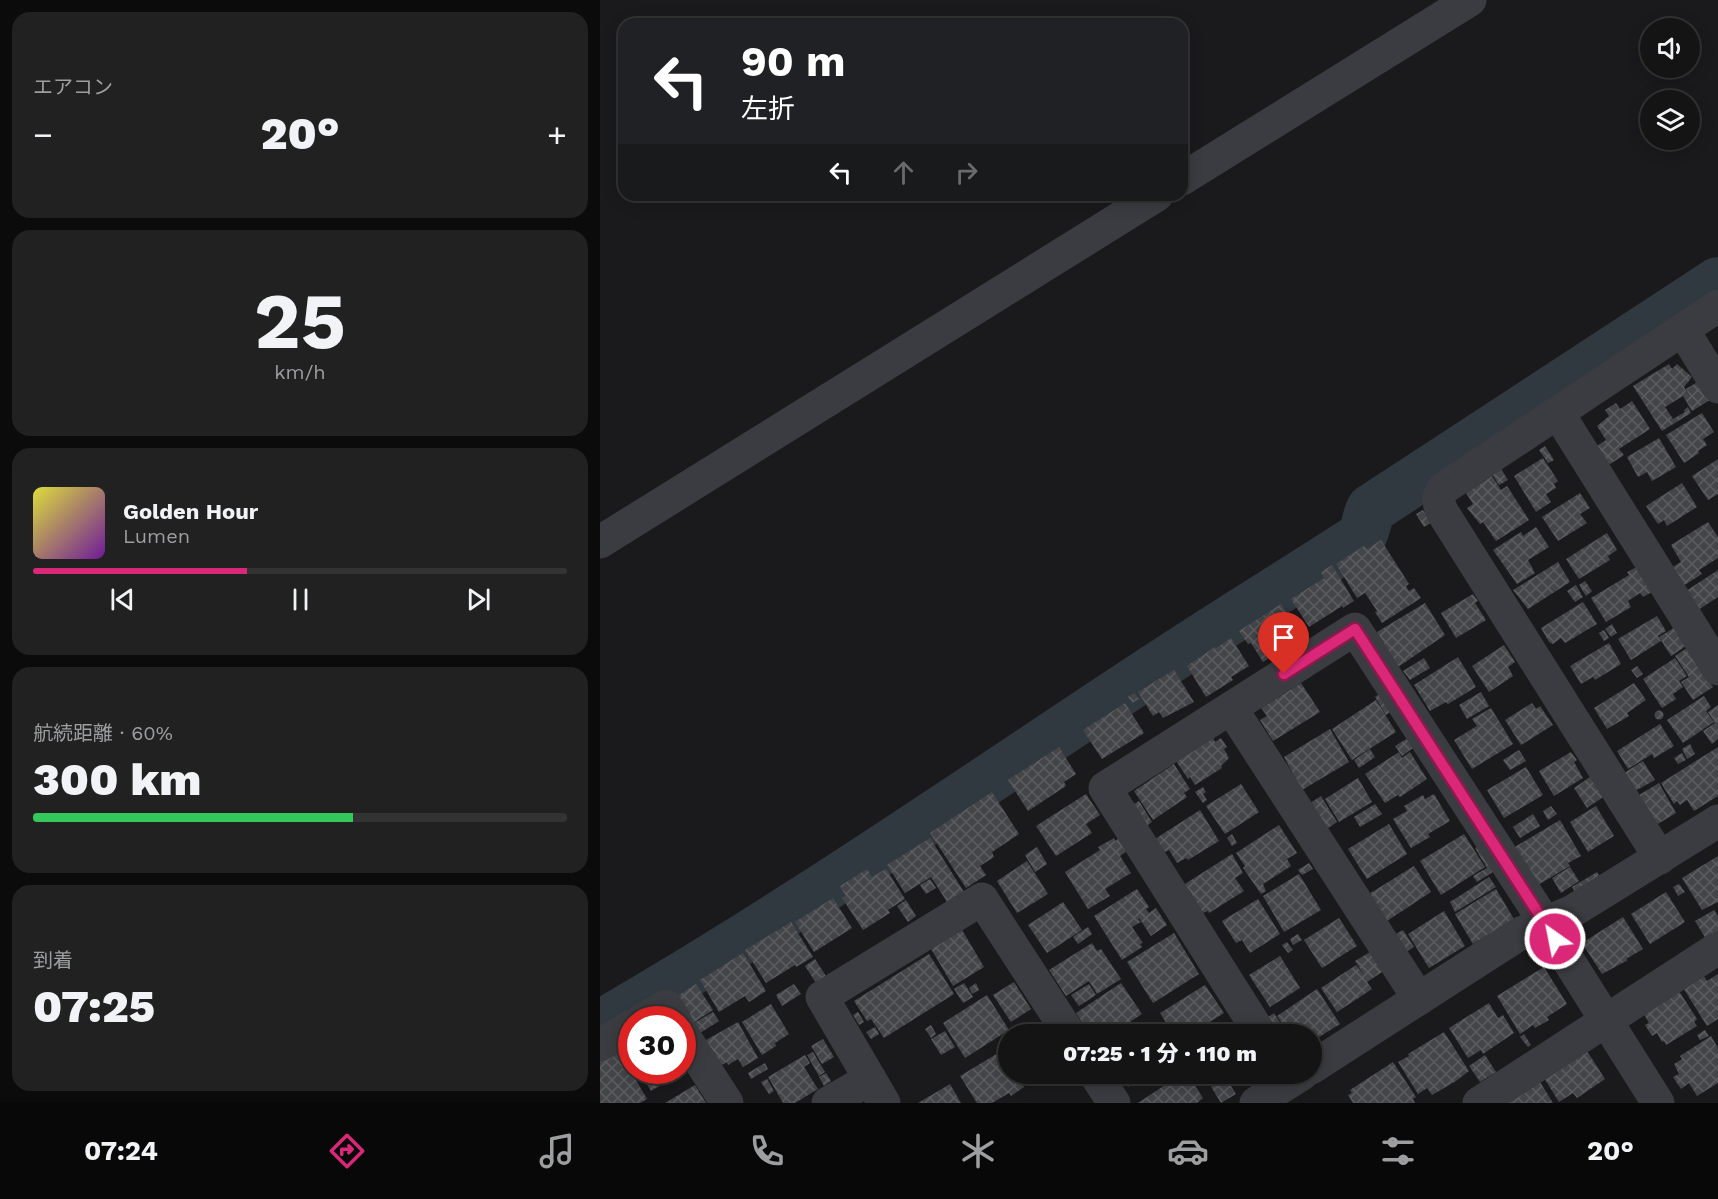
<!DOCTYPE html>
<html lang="ja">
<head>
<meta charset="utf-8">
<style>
  body { margin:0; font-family:"Work Sans","Noto Sans JP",sans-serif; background:#212122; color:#f1f3f6; height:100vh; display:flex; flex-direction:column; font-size:22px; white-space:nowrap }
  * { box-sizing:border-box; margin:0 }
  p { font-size:20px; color:#9d9ea0 }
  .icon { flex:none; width:33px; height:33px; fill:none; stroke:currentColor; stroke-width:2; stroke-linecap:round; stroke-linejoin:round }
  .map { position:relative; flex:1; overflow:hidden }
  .side { display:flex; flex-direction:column; gap:12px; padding:12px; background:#0b0b0c; width:600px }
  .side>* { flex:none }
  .hud { position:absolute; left:18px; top:18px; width:570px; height:183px; border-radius:18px; box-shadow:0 3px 15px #0003,0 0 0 2px #333334; background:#202124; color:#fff; overflow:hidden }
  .controls { position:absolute; left:1040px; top:18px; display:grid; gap:12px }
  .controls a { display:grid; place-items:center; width:60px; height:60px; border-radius:50%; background:#141415; box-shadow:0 3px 15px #0003,0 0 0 2px #333334; font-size:30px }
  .speed { position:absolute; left:18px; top:1006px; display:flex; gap:12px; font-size:30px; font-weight:700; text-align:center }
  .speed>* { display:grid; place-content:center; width:78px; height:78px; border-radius:50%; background:#141415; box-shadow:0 3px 15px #0003,0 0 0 2px #333334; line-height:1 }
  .speed .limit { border:9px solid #d22; background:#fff; color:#111 }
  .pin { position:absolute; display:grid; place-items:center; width:51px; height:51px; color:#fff; margin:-62px -26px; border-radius:50% 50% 50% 0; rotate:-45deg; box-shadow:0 0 6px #0007 }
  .pin .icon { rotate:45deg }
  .me { position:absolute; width:66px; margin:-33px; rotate:327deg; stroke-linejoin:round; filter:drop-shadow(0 0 4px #0008) }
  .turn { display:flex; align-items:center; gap:21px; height:126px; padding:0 24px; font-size:27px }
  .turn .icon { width:78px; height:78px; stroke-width:2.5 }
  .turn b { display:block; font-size:42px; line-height:51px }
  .lanes { display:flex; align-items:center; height:57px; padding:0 24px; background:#0003; justify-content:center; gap:30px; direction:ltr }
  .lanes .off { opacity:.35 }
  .big { font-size:45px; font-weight:800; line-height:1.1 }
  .side .widget { flex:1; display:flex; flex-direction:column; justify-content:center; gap:9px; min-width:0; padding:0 21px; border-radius:18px; background:#212122 }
  .side .dial { align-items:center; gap:0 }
  .dial b { font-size:78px; line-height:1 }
  .song { display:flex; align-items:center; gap:18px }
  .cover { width:72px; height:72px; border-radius:9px; background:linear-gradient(135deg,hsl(60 70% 55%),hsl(280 70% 35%)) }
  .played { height:6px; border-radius:3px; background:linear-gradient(90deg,#db2777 40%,#333334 40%) }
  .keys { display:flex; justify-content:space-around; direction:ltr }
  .heat { display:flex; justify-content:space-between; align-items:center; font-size:33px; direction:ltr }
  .charge { height:9px; border-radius:4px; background:linear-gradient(90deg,#34c759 60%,#333334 0) }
  .trip { position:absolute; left:398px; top:1024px; width:324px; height:60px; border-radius:30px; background:#141415; box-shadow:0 3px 15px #0003,0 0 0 2px #333334; font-weight:800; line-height:60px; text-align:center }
  .tab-bar { display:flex; height:96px; justify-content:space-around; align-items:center; background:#080808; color:#9d9ea0 }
  .tab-bar .icon { width:42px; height:42px }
  .tab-bar .selected { color:#db2777 }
  .tab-bar b { font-size:27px; color:#f1f3f6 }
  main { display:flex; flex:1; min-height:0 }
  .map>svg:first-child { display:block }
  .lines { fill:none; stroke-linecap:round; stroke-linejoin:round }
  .river { stroke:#303840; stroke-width:50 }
  .building { fill:url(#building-cross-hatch) }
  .minor { stroke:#3b3c41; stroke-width:33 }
  .route-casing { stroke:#8e194d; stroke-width:15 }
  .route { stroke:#db2777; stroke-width:10 }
</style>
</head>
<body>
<main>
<section class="side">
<div class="widget"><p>エアコン</p>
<div class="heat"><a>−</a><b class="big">20°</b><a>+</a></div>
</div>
<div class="widget dial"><b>25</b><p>km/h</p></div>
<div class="widget">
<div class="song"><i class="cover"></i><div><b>Golden Hour</b><p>Lumen</p></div></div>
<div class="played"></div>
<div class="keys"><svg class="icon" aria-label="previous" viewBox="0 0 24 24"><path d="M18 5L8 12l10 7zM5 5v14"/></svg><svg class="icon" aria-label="pause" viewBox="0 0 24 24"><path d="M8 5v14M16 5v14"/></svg><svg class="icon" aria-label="next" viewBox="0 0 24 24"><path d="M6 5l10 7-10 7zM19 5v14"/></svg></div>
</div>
<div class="widget"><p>航続距離 · 60%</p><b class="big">300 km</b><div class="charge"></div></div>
<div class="widget"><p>到着</p><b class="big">07:25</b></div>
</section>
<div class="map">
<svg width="1118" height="1103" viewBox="0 0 1118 1103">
  <defs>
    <pattern id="building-cross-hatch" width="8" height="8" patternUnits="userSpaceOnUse" patternTransform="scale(1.5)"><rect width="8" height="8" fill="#444549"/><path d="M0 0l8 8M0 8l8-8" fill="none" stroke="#5c5d61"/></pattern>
  </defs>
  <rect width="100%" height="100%" fill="#1a1a1c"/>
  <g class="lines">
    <path class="river" d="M0,1025C188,917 366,793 547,674C617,627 690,583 761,537C767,529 766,518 771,509L1118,282"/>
  </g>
  <g class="building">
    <path d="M1069,364L1072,369L1077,364L1092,377L1084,387L1090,397L1086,389L1099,381L1110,400L1092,411L1083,396L1065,407L1073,419L1085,412L1084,410L1088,407L1091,413L1062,431L1033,386Z"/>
    <path d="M1032,401L1050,429L1019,449L1024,455L1007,466L995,447L1006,440L997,426L1009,416L1005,410L1016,403L1020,409Z"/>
    <path d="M1102,413L1114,432L1103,439L1107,445L1098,451L1099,453L1084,463L1066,435Z"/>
    <path d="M1059,438L1076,467L1052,481L1047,472L1038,477L1027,457Z"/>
    <path d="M945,446L954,460L948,463L939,450Z"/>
    <path d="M943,458L958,481L954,484L956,488L946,494L951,502L936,512L914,476Z"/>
    <path d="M1118,459V494L1108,500L1092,476Z"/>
    <path d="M901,469L908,480L899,485L892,474Z"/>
    <path d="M892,476L901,490L907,486L929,520L896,541L883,522L880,524L867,508L873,504L866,493Z"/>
    <path d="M1082,483L1097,507L1067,526L1064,520L1058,524L1046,506Z"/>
    <path d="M980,493L990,508L980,514L987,523L958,541L942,517Z"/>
    <path d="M823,510L831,523L824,527L816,514Z"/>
    <path d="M1108,522L1118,537V558L1099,570L1102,574L1083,586L1071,568L1081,562L1071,545Z"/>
    <path d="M936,527L949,547L928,560L935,573L917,584L893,550L921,532L923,536Z"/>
    <path d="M1007,533L1017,550L1008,556L1010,560L979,579L966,559Z"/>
    <path d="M781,540L809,584L806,586L809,591L814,588L821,598L782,623L775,612L777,611L765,593L757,598L736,564L764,546L767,549Z"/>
    <path d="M958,562L970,582L928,609L913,590Z"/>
    <path d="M732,565L754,601L743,608L742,606L709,627L691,599L724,578L721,572Z"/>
    <path d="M1039,566L1054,591L1043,597L1040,593L1028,601L1031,607L1006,622L991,598L1029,575L1027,572Z"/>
    <path d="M1118,570V597L1098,610L1086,591Z"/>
    <path d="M985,581L992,591L986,596L979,585Z"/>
    <path d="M976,585L983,597L975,602L967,591Z"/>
    <path d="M873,594L878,601L875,603L886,620L856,638L841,613Z"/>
    <path d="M983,602L997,624L965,643L961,638L953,644L949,642L941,628Z"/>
    <path d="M825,603L845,635L798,667L777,632Z"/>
    <path d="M681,604L702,637L663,662L651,643L648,644L639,631Z"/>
    <path d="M1057,616L1066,631L1058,636L1056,633L1061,641L1031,660L1018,639Z"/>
    <path d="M1012,624L1017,633L1011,637L1005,629Z"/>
    <path d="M1077,626L1089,644L1071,656L1059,637Z"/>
    <path d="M1004,630L1009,638L1004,641L999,633Z"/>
    <path d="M631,638L649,666L631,677L633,680L606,697L587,666L615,647L616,648Z"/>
    <path d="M1009,643L1021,664L995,680L993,677L981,684L970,666Z"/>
    <path d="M904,645L915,662L908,667L913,676L889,692L872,666Z"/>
    <path d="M1087,648L1113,687L1093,700L1081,682L1089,677L1075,656Z"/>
    <path d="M858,657L876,687L848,704L846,702L830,711L814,685Z"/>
    <path d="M824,658L830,668L810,680L803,671Z"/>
    <path d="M1075,658L1087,676L1079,681L1083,687L1073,694L1076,699L1062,708L1043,679Z"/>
    <path d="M1037,666L1043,674L1037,678L1031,670Z"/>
    <path d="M574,670L594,702L563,718L559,712L553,716L538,692Z"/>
    <path d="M701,683L720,712L673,741L660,720L667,716L661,708Z"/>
    <path d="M1034,683L1046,700L1027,713L1029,716L1007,729L994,708Z"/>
    <path d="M783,691L794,709L786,715L775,697Z"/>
    <path d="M881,692L889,706L867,719L859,705Z"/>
    <path d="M534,693L539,699L532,703L528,697Z"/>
    <path d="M1104,696L1111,707L1106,711L1114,722L1083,743L1067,720Z"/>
    <path d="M776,700L796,732L752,760L732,729Z"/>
    <path d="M525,703L544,733L502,759L483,730Z"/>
    <path d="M932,703L936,709L940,706L953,725L921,745L905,720Z"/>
    <path d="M1118,705V739L1112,744L1103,731L1115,723L1108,712Z"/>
    <path d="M891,708L913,744L872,769L854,740L877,726L872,719Z"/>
    <circle cx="1059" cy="715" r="4.5"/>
    <path d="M1060,724L1074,746L1054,758L1052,754L1028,769L1017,751Z"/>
    <path d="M730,729L749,762L702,790L684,757Z"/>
    <path d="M811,736L817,745L802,756L795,746Z"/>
    <path d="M613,738L615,742L621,738L627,747L624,749L629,758L621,766L622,768L595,785L590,777L588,779L576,761Z"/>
    <path d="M1090,744L1095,754L1087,759L1082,749Z"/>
    <path d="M459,747L476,774L464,782L466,786L428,811L408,780Z"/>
    <path d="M1118,747V796L1094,811L1087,800L1080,805L1077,801L1074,804L1061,783Z"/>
    <path d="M770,749L775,757L759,768L754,760Z"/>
    <path d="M919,750L926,761L910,770L903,760Z"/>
    <path d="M799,752L802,758L810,752L827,779L800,797L798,795L785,803L765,774Z"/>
    <path d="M971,752L977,760L974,762L983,778L954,796L939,771Z"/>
    <path d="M1082,753L1086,760L1078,764L1074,758Z"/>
    <path d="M1043,761L1055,780L1035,791L1024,773Z"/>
    <path d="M574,764L590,789L584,793L587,797L553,820L534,791Z"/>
    <path d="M926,767L943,795L904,818L887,790Z"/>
    <path d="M993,775L1006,795L987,808L974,788Z"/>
    <path d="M758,778L772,802L739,822L725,799Z"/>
    <path d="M1059,783L1076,813L1056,825L1039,795Z"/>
    <path d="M641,784L659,812L625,834L606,806Z"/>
    <path d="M603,787L606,792L603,794L607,800L603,803L595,792Z"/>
    <path d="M392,792L419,834L392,852L394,857L380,866L386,875L366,888L330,833Z"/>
    <path d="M486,794L500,815L486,824L492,833L456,856L436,826Z"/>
    <path d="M834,794L850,821L828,834L830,837L811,848L793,819L807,811L804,806L823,795L825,799Z"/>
    <path d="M721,796L737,822L724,831L707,805Z"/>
    <path d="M539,801L552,822L545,827L531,806Z"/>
    <path d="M775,804L782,814L760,827L754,817Z"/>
    <path d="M951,806L957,814L948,820L943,811Z"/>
    <path d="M996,806L1014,836L988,852L970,822Z"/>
    <path d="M600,810L619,841L588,860L586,858L577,863L569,850L565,852L555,839Z"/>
    <path d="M933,814L940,826L920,838L913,827Z"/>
    <path d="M960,820L981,856L968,863L970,866L936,886L913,848Z"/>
    <path d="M789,824L807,854L767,879L748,849Z"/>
    <path d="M679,825L697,853L687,859L691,866L663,884L666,891L661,894L643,868L645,866L636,853Z"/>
    <path d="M632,834L637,843L632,846L627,838Z"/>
    <path d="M864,834L885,867L841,895L820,861Z"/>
    <path d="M330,838L364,892L347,902L331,877L305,893L287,865Z"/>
    <path d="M514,838L515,841L519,838L527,851L520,856L531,873L505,889L510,896L488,909L465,872L500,850L498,847Z"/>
    <path d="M881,845L896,870L877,882L873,876L887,868L875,848Z"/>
    <path d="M437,847L447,864L435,872L425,855Z"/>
    <path d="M632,854L643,873L635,878L644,891L609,913L608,911L603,913L585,884Z"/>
    <path d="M1118,856V902L1102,910L1082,878Z"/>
    <path d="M427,861L448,894L417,913L397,881Z"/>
    <path d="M709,863L713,869L702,875L698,870Z"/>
    <path d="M814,866L831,892L787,921L769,894Z"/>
    <path d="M970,867L979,881L961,893L952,878Z"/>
    <path d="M267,869L272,877L286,869L305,899L288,910L290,913L263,930L242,898L246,896L240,886Z"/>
    <path d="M997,872L1003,882L978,897L972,887Z"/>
    <path d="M699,874L721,910L684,932L663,896Z"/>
    <path d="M889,877L896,887L855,912L850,902Z"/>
    <path d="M330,879L336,888L326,894L320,885Z"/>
    <path d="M1079,884L1085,892L1078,896L1073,887Z"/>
    <path d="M537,889L549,907L546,909L549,913L556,908L567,925L551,936L539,918L538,919L541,922L532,927L543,943L540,944L542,947L522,960L494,916Z"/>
    <path d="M896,889L914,919L873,944L855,914Z"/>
    <path d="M1066,892L1085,922L1050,944L1031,914Z"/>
    <path d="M233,898L252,928L214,952L195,922Z"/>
    <path d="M658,899L680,934L650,953L642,940L636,943L622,921Z"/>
    <path d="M306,900L316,916L308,922L297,906Z"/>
    <path d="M463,902L482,930L447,953L428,925Z"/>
    <path d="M1114,910L1118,916V931L1106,939L1095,921Z"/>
    <path d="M844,911L865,946L829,968L808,934Z"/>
    <path d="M1023,917L1043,949L1026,959L1028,960L1002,974L982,943Z"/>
    <path d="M739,918L757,946L722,968L704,940Z"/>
    <path d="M191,922L213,957L196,967L195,965L166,983L145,950Z"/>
    <path d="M488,927L492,934L478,944L473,937Z"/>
    <path d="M362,930L384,967L353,986L331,949Z"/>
    <path d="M803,930L814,947L805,953L794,935Z"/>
    <path d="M574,933L599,974L553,1003L527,962Z"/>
    <path d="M698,934L702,940L693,945L690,939Z"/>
    <path d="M687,942L693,950L688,953L682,945Z"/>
    <path d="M492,943L497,951L501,949L521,979L497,994L489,981L466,996L449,970Z"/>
    <path d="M770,952L782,972L767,982L772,989L737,1012L721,988L756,965L765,976L755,961Z"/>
    <path d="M143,953L166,991L149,1002L145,996L119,1012L100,980Z"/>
    <path d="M329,954L354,994L284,1038L271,1019L267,1021L254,1001Z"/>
    <path d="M680,956L700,988L670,1007L649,975Z"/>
    <path d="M215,959L226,976L216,983L205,966Z"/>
    <path d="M944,967L967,1004L947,1017L949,1020L935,1028L933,1025L920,1034L897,996Z"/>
    <path d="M1102,973L1107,981L1118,974V1019L1107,1026L1082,986Z"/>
    <path d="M414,982L431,1009L411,1022L393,995Z"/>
    <path d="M364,983L373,997L363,1003L354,989Z"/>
    <path d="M376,983L379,990L372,994L369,988Z"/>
    <path d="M521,983L542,1014L510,1035H505L503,1031L497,1035H490L476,1013Z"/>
    <path d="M96,984L113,1010L93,1023L76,997Z"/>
    <path d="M194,984L201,994L182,1006L176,995Z"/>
    <path d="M489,984L496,995L479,1006L471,995Z"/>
    <path d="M605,985L624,1013L595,1031L599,1035H574L560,1013Z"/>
    <path d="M1077,988L1097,1019L1094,1022L1097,1026L1066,1045L1064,1041L1062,1042L1057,1033L1052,1036L1045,1025L1049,1023L1042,1011Z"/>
    <path d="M717,989L740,1024L719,1037L716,1033L711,1037V1035H690L677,1016Z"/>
    <path d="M387,995L409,1030L365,1058L343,1023Z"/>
    <path d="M889,1003L898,1018L903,1015L914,1033L883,1054L881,1050L868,1058L849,1028Z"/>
    <path d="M171,1004L189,1034L175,1043L176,1046L162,1055L142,1022Z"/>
    <path d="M113,1012L119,1021L100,1033L94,1023Z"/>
    <path d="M258,1012L264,1022L259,1025L253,1015Z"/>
    <path d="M674,1013L688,1035H675L665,1019Z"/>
    <path d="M138,1022L158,1058L143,1067L138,1059L128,1065L127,1062L120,1066L106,1040Z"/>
    <path d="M331,1025L336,1034L331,1038L325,1029Z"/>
    <path d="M275,1027L279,1034L271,1039L266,1032Z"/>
    <path d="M1105,1030L1109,1036L1100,1040L1097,1035Z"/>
    <path d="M345,1031L355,1047L341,1055L331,1039Z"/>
    <path d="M844,1032L869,1071L856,1081L832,1095L827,1088L818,1094L798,1062L809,1056L808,1054Z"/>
    <path d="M924,1034L931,1045L928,1047L920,1037Z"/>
    <path d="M1111,1036L1118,1048V1083L1097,1096L1089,1083L1081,1089L1073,1077L1079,1074L1074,1064L1082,1059L1080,1056Z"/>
    <path d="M223,1039L234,1057L222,1064L211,1046Z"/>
    <path d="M408,1047V1074H437L438,1076L423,1085L424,1087L411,1096L409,1093L392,1103H377L360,1076Z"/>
    <path d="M18,1049L47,1099L40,1103H0V1060Z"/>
    <path d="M987,1051L1005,1079L977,1098L973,1093L959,1102L944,1078Z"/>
    <path d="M213,1052L225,1072L219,1076L207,1055Z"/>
    <path d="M205,1055L210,1063L204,1067L218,1089L195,1103H183L168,1077Z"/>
    <path d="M885,1055L896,1072L880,1082L869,1066Z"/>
    <path d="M793,1062L816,1097L813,1099L815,1103H753L748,1095L752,1093L750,1090Z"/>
    <path d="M165,1063L168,1069L151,1079L148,1073Z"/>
    <path d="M82,1065L86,1070L51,1091L39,1071H82Z"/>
    <path d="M226,1073L231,1081L224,1086L219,1077Z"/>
    <path d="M515,1074H540L543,1078L528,1087L525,1082L521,1084Z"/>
    <path d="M601,1074H623L607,1084Z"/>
    <path d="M624,1074H644L629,1083L636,1094L621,1103L611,1087L627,1078Z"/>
    <path d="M588,1075L603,1098L597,1103H538L574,1079L580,1080Z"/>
    <path d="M167,1079L174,1091L169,1094L161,1082Z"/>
    <path d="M940,1082L953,1103H906Z"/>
    <path d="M350,1084L361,1103H318Z"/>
    <path d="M95,1085L106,1103H65Z"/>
  </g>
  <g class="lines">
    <g class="minor">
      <path d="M582,179L870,0"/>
      <path d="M1083,330L1118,387"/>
      <path d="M958,413L1118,669"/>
      <path d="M0,542L557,195"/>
      <path d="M631,708L819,999"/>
      <path d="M1060,858L843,513C838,504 837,496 844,488L1118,306"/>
      <path d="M42,1020L66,1006L75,1020"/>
      <path d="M82,1033L127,1103"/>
      <path d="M661,1035L505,788L755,629L931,901L1058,1103"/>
      <path d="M0,1045L32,1026"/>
      <path d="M711,1068L921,933L971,912L1118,821"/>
      <path d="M495,1074L514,1103"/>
      <path d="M228,1103L270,1079"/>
      <path d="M284,1103L222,997L382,899L470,1035"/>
      <path d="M656,1103L702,1074"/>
      <path d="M879,1103L1118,948"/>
    </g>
  </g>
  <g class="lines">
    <defs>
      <path id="route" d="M684,674L755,629L955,939"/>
    </defs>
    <use href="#route" class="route-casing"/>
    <use href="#route" class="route"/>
  </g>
</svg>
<div class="controls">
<a><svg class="icon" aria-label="sound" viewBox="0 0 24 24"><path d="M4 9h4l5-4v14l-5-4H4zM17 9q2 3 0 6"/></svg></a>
<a><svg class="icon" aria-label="layers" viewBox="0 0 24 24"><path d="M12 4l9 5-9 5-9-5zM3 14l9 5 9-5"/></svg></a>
</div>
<div class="speed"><div class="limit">30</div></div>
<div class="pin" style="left:684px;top:674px;background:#d93025"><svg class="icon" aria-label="arrive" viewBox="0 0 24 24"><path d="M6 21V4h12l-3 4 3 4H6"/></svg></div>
<svg class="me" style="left:955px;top:939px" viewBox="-20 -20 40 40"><circle r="17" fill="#db2777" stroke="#fff" stroke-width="3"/><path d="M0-11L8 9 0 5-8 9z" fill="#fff"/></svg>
<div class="trip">07:25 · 1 分 · 110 m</div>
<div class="hud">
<div class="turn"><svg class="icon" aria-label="left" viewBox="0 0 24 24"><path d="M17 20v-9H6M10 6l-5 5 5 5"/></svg><div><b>90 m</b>左折</div></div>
<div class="lanes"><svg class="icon" aria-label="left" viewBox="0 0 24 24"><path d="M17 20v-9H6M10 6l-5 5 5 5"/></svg><svg class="icon off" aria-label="ahead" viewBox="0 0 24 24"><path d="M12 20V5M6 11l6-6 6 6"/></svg><svg class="icon off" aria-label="right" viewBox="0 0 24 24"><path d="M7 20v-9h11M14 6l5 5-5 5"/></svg></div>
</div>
</div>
</main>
<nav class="tab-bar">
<b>07:24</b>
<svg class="icon selected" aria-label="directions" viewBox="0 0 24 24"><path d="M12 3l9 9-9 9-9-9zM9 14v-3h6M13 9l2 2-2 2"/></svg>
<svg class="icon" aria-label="music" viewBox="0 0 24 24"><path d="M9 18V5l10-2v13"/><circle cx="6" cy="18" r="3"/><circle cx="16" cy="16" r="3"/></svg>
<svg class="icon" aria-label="phone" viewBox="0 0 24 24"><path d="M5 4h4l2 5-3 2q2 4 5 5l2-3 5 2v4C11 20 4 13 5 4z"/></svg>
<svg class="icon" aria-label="climate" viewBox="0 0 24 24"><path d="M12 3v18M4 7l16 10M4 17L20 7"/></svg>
<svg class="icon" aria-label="car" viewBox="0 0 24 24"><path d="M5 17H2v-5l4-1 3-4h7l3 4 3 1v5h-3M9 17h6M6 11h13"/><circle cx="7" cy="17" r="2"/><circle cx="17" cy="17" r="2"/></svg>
<svg class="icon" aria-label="filters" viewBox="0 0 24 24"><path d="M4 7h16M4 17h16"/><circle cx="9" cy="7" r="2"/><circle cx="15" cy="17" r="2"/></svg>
<b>20°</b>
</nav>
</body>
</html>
